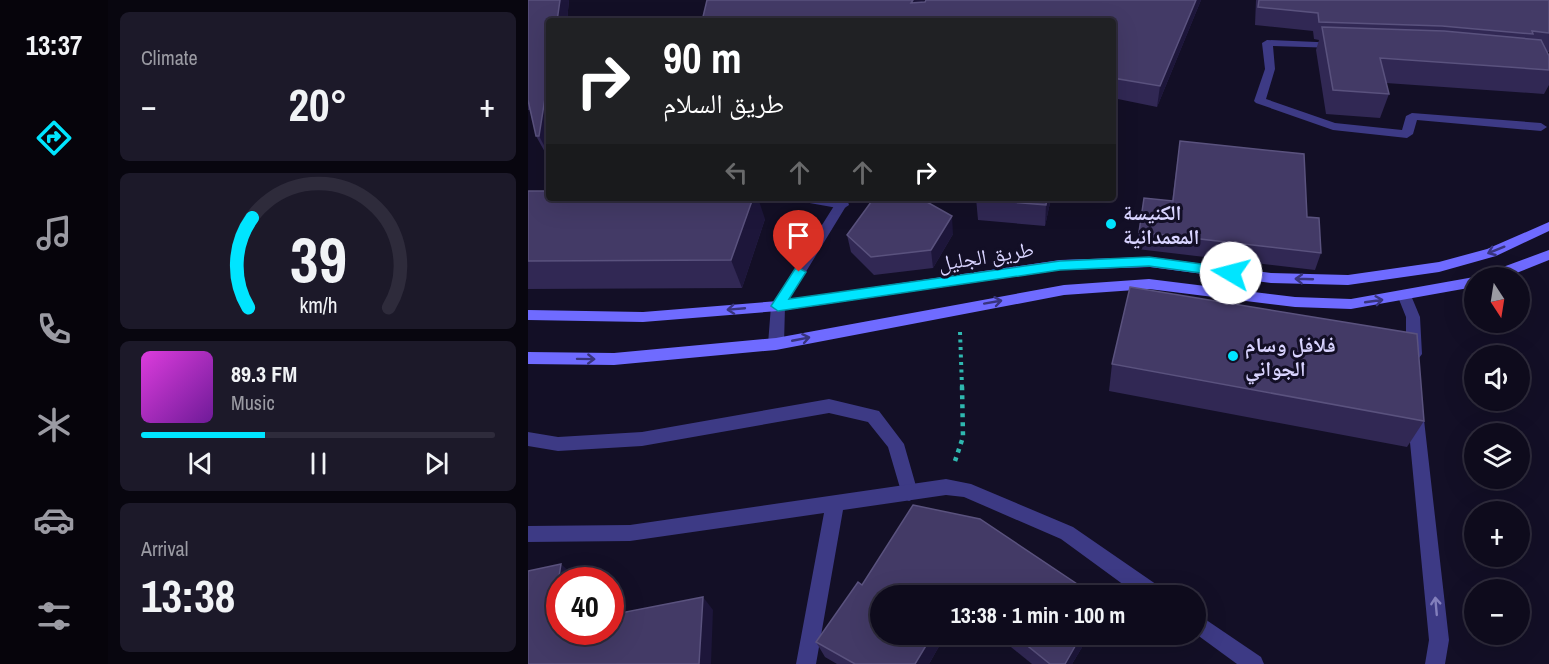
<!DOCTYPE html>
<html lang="en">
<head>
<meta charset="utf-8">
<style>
  body { margin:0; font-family:"Archivo Narrow","Noto Naskh Arabic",sans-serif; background:#1c1929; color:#f1f3f6; height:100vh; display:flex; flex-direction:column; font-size:22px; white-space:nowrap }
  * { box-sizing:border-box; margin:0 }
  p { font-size:20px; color:#9b9ba3 }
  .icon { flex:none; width:33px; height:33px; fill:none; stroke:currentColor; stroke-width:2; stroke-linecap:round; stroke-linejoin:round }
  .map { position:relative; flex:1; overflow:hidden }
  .panel { display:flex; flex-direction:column; gap:12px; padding:12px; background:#08060f; width:420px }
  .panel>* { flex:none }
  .banner { position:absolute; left:18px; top:18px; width:570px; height:183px; border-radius:6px; box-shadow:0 6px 24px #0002,0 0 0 2px #2e2b3b; background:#202124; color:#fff; overflow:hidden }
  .needle { width:39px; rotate:168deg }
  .controls { position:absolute; left:936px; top:267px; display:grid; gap:12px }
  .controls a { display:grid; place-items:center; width:66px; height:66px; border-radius:50%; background:#0e0b1c; box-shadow:0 6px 24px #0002,0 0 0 2px #2e2b3b; font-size:30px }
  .speed { position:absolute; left:18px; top:567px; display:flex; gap:12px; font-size:30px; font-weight:700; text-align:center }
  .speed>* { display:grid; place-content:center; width:78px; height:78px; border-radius:50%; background:#0e0b1c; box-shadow:0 6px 24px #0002,0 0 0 2px #2e2b3b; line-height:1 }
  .speed .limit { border:9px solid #d22; background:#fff; color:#111 }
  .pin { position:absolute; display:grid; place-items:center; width:51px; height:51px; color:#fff; margin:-62px -26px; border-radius:50% 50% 50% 0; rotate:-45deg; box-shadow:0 0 6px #0007 }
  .pin .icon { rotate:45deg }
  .me { position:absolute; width:66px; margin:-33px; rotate:278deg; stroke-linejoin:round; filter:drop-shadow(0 0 4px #0008) }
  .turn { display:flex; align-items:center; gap:21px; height:126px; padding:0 18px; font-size:27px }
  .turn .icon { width:78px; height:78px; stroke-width:2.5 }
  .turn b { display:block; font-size:42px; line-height:51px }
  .lanes { display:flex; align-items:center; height:57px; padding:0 18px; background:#0003; justify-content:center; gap:30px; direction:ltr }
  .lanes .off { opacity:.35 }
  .big { font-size:45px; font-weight:800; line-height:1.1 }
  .panel .tile { flex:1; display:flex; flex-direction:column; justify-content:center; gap:9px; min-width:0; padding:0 21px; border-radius:9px; background:#1c1929 }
  .panel .dial { align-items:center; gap:0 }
  .dial svg { height:156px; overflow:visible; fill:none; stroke:#2e2b3b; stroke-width:7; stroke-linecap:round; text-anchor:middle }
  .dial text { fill:#f1f3f6; stroke:none }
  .song { display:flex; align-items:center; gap:18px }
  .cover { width:72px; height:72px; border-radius:9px; background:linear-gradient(135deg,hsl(300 70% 55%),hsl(280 70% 35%)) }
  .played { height:6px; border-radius:3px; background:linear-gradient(90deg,#00e5ff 35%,#2e2b3b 35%) }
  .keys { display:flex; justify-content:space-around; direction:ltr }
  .heat { display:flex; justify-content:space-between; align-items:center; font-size:33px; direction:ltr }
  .trip { position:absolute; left:342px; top:585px; width:336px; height:60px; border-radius:30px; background:#0e0b1c; box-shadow:0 6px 24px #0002,0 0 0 2px #2e2b3b; font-weight:800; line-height:60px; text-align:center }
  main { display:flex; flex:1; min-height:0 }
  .tabs { display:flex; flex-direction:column; width:108px; justify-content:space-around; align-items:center; background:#06040b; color:#9b9ba3 }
  .tabs .icon { width:42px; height:42px }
  .tabs .current { color:#00e5ff }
  .tabs b { font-size:27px; color:#f1f3f6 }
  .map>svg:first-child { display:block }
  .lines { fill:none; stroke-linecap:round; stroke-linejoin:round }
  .path-far1 { stroke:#2fb8b0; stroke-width:4; stroke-dasharray:3 4.5; stroke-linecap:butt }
  .path { stroke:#2fb8b0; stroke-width:4.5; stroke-dasharray:4 5; stroke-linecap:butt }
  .lane { fill:#3d3a85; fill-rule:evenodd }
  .street { fill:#3d3a85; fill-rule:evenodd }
  .secondary { fill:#6f6bff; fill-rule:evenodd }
  .wall { fill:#312854 }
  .shaded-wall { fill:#1d163a }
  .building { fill:#433a66; stroke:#5a527e; stroke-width:1.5 }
  .oneway { stroke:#38347d }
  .oneway2 { stroke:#837fbc }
  .route { fill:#00e5ff; stroke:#0095a6; stroke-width:1.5 }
  .poi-dot { fill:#00e5ff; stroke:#130f26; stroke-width:2 }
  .labels { text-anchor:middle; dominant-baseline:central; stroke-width:6; stroke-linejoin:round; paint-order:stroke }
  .poi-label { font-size:21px; font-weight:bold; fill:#d9d4ff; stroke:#130f26; text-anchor:start }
  .street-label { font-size:21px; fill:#d9d4ff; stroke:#130f26 }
</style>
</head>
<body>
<main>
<nav class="tabs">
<b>13:37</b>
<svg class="icon current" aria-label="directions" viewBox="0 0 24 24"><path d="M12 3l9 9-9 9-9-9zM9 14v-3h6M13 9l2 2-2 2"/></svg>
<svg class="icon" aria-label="music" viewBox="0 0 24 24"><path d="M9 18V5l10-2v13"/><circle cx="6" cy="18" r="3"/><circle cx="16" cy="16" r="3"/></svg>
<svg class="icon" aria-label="phone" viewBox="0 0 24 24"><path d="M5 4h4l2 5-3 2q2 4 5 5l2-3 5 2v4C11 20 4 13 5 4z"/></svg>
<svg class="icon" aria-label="climate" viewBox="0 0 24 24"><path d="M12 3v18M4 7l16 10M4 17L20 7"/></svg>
<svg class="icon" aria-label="car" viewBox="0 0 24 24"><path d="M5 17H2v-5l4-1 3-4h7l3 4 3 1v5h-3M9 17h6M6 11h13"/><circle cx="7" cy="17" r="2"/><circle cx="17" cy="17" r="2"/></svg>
<svg class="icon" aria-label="filters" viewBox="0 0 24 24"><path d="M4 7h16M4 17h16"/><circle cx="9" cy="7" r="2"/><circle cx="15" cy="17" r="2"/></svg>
</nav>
<section class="panel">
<div class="tile"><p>Climate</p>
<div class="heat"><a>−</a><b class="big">20°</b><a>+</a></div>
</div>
<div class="tile dial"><svg viewBox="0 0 100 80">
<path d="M14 69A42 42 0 1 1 86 69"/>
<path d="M14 69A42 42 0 0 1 16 23" stroke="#00e5ff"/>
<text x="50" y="56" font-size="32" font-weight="700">39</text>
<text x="50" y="72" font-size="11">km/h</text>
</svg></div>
<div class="tile">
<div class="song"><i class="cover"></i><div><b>89.3 FM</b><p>Music</p></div></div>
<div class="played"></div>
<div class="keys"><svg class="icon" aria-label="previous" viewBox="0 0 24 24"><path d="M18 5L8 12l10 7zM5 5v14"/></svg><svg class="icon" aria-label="pause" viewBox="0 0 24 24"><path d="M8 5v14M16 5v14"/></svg><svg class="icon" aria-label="next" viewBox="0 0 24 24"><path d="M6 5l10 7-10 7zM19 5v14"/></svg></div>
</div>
<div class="tile"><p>Arrival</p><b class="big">13:38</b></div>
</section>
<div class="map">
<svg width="1021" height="664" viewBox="0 0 1021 664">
  <rect width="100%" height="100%" fill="#130f26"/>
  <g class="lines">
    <path class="path-far1" d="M432,332L434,387"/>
    <path class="path" d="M427,461L435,437L434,386"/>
    <g class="lane">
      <path d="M739,40L812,43L813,45L808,48L745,46L747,69L738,99L807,123L874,130L878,116L884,113L1013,123L1019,127L1013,131L889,120L885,134L879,138L805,130L728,103L726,101L737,69L734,43Z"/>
      <path d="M270,198H299L320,202L321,205L315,209L276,202Z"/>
      <path d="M301,399L351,411L376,444L390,493L387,498L381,501L375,498L360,447L340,422L301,413L114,446L30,451L0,446V432L30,437L114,432Z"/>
    </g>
    <g class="street">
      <path d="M311,198H323L257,306L256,344L253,348H243L240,344L243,306Z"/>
      <path d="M877,292L882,293L892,317L894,354L891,358H881L878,354V317L870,297Z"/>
      <path d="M887,404L893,406L895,411L921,640L917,664H897L901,640L879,411L881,406Z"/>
      <path d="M418,479L443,484L545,527L635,589L637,596H611L533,539L436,497L418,495L315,510L288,664H268L296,513L102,541L0,542V526L102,525Z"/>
      <path d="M668,613L733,657L736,664H709L668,634Z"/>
    </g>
    <g class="secondary">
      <path d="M1021,222V231L968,256L911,272L820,285L743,283L622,267L532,270L250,311L115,322L0,320V310L115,312L250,301L532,260L622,257L743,273L820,275L911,262L959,249Z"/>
      <path d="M1021,250V260L976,278H954L956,274Z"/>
      <path d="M946,277L948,278L946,287L823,309L767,307L621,289L536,295L248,350L86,365L0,364V352L86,353L248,338L536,285L621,279L767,297L823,299Z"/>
    </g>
  </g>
  <g class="wall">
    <path d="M0,0H41L39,21H21L20,153L18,154L8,136L2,110H0Z"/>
    <path d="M398,0H673L629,107L585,98V21L396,2Z"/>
    <path d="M728,0H1021V52H1019L1021,56V85L1016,94L858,83L861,94L852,118L798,114L788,50L791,40L786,39L785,31L727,25Z"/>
    <path d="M652,141L779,217L793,253L787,270L609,249L611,232L644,201Z"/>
    <path d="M0,191L237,219L214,288L0,289Z"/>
    <path d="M448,198H523L517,226L450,220Z"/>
    <path d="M425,234L405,268L346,275L323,252L319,235Z"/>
    <path d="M584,364L896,421L879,447L581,391Z"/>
    <path d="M334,585L352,596V634H418L401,664H309L297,657L288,642Z"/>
    <path d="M467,634H562L544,664H504Z"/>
  </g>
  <g class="shaded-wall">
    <path d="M32,0H41L39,21H29Z"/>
    <path d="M385,0H397L386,21L383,3Z"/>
    <path d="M668,0H673L629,107L632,86Z"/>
    <path d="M18,92L21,98L20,153L11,136Z"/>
    <path d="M225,198H230L237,219L214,288L203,260Z"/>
    <path d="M519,198H523L517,226L518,205Z"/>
    <path d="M424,216L425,234L405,268L403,250Z"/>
    <path d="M33,564L48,578L47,580H32V632L23,627Z"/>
    <path d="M175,597L185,610L183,664H171Z"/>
    <path d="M405,634H418L401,664H387Z"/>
    <path d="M554,634H562L544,664H537Z"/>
  </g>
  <g class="building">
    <path d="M0,0H32L29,21H21V92H18L11,136H8L0,100Z"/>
    <path d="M179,0H385L383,3L397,2L398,0H668L632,86L585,78V21H174Z"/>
    <path d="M731,0H1021V33L1004,31L1005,34L914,26L791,22L790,13L730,7Z"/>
    <path d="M794,27L916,31L1013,40L1021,56V70L852,58L861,94L805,90Z"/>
    <path d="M652,141L776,154L779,217L791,218L793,253L611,232L616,198L645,201Z"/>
    <path d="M0,191H21V198H225L203,260L0,261Z"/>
    <path d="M346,198H392L424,216L403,250L343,257L319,235Z"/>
    <path d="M448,198H519L518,205L448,199Z"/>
    <path d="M602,287L889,334L896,421L584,364Z"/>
    <path d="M385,505L452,519L567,596H352V634H405L387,664H327L288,642L330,582L334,585Z"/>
    <path d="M33,564L23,627L32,626V632H82V615L175,597L171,664H0V571Z"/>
    <path d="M485,634H554L537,664H522Z"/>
  </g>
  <defs><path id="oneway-shaft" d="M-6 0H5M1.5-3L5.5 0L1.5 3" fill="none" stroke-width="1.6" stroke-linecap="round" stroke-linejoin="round" transform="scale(1.5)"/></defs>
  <g class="oneway">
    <use href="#oneway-shaft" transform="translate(968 250) rotate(158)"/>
    <use href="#oneway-shaft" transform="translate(776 279) rotate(-178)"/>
    <use href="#oneway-shaft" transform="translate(846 301) rotate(-8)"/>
    <use href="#oneway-shaft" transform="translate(465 302) rotate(-10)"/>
    <use href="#oneway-shaft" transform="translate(208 309) rotate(175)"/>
    <use href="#oneway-shaft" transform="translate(273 339) rotate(-11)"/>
    <use href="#oneway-shaft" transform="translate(58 359) rotate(1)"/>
  </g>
  <use class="oneway2" href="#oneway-shaft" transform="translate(908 606) rotate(-95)"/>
  <path class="route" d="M621,257L703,268L709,273L703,277L621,266L532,270L250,311L243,306L267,269L271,268L278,272L261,299L532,261Z"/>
  <g class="poi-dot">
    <circle cx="583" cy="224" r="6"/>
    <circle cx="705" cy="356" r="6"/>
  </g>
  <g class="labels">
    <g class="poi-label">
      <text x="595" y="212">الكنيسة<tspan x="595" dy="24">المعمدانية</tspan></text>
      <text x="717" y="344">فلافل وسام<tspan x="717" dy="24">الجواني</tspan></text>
    </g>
    <g class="street-label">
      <text transform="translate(458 256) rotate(-9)">طريق الجليل</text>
    </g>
  </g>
</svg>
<div class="controls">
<a><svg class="needle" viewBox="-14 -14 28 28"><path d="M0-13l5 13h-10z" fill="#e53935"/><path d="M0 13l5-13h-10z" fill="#9b9ba3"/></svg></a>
<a><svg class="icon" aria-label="sound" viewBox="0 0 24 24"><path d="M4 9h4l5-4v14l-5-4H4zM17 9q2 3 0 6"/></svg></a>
<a><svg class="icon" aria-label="layers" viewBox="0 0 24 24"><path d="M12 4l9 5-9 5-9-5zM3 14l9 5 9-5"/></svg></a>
<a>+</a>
<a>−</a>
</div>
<div class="speed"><div class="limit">40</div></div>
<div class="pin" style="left:271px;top:272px;background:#d93025"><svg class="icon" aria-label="arrive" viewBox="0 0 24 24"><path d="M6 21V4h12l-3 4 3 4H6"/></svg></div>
<svg class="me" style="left:703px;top:273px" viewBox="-20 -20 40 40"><circle r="19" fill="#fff"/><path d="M0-13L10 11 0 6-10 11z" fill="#00e5ff"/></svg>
<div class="trip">13:38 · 1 min · 100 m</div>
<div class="banner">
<div class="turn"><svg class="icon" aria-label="right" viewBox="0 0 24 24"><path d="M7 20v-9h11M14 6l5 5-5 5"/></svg><div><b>90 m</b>طريق السلام</div></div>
<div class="lanes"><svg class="icon off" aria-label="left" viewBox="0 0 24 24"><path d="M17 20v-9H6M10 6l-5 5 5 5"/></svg><svg class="icon off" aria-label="ahead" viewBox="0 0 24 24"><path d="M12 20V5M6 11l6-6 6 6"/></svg><svg class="icon off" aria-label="ahead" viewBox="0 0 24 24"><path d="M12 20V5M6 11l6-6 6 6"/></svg><svg class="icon" aria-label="right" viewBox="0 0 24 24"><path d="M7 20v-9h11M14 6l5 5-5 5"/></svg></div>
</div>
</div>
</main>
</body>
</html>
